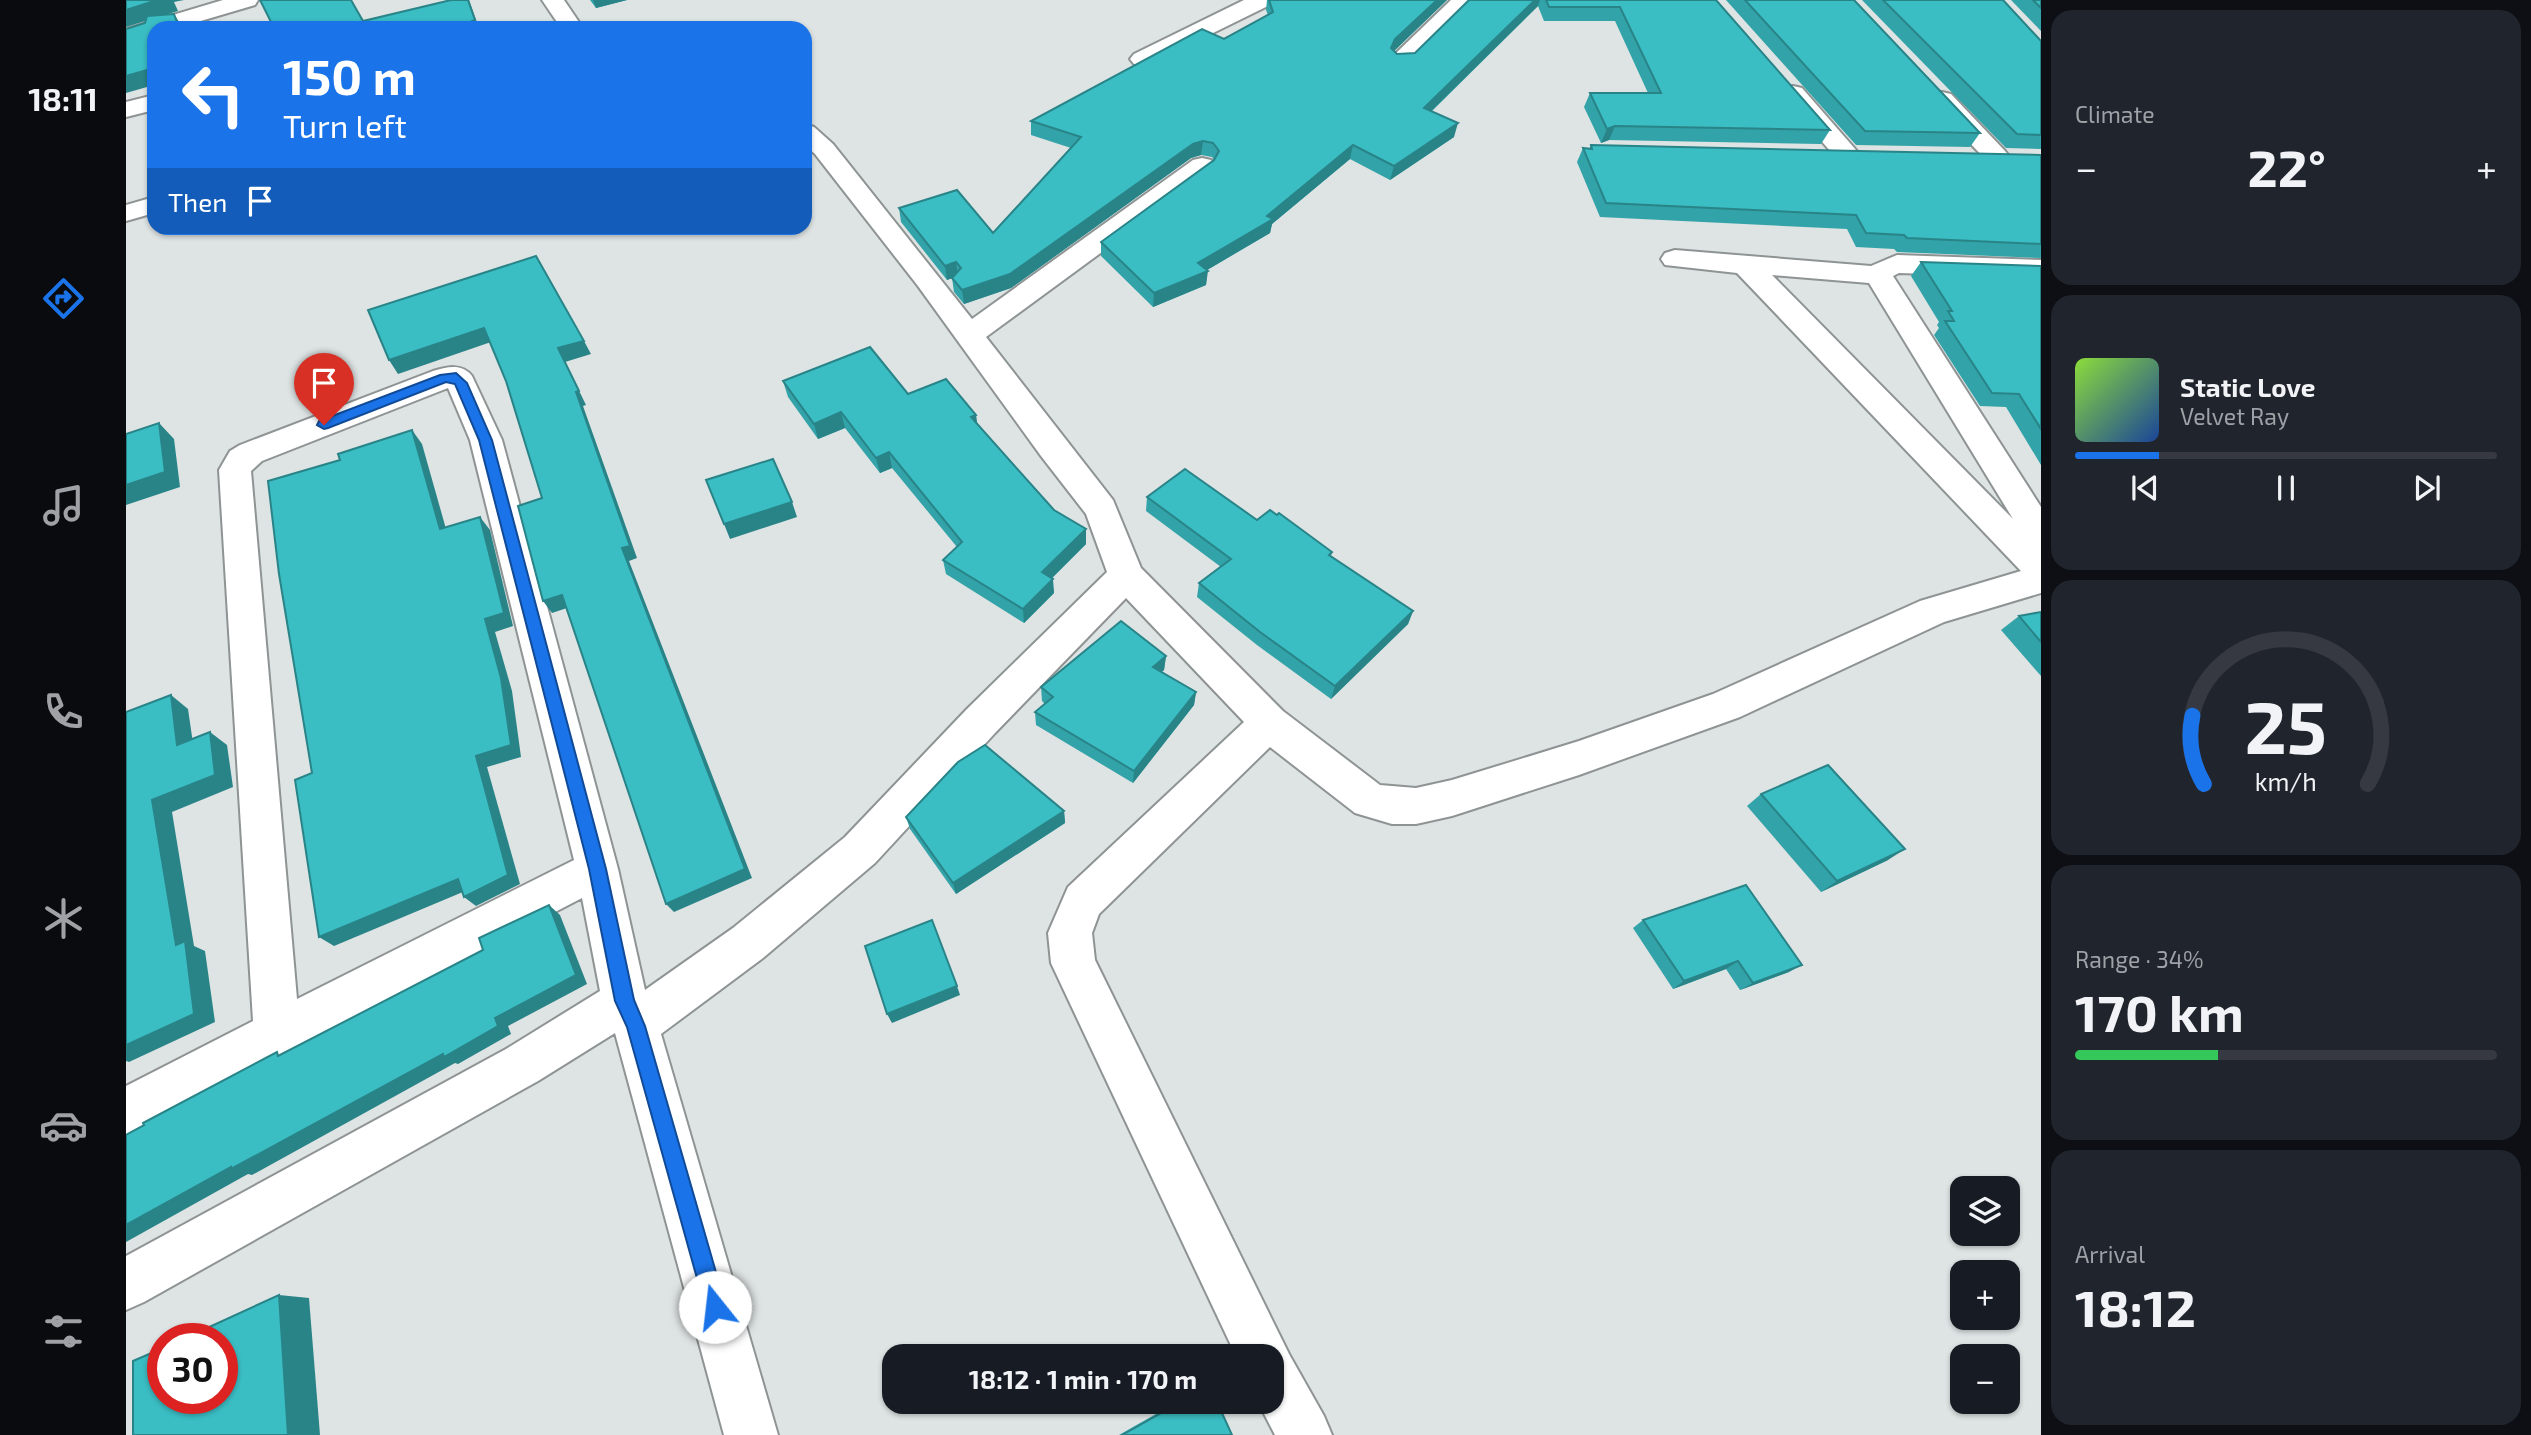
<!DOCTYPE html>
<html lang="en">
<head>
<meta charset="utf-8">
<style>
  body { margin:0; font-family:"Exo 2",sans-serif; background:#20242c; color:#f1f3f6; height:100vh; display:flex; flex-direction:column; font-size:26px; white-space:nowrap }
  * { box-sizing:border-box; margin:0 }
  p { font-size:23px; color:#9ea1a6 }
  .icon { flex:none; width:38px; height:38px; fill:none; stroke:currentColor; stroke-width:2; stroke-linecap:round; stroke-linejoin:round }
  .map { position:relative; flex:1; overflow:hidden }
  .panel { display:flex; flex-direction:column; gap:10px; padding:10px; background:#0d0f14; width:490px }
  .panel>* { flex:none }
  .top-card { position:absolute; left:21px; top:21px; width:665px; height:214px; border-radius:21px; box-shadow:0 2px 5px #0004; background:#1a73e8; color:#fff; overflow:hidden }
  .controls { position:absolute; left:1824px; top:1176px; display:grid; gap:14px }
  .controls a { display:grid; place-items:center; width:70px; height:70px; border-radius:14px; background:#171b24; box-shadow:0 2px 5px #0004; font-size:35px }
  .speed { position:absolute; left:21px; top:1323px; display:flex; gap:14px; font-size:35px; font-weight:700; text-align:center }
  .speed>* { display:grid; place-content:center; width:91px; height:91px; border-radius:50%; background:#171b24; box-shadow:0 2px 5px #0004; line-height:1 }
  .speed .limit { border:10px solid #d22; background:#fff; color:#111 }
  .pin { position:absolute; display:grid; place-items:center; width:60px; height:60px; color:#fff; margin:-72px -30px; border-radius:50% 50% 50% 0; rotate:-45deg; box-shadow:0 0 7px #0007 }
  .pin .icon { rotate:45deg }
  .me { position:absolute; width:77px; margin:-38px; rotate:344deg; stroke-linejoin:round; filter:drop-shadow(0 0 5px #0008) }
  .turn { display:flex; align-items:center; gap:24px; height:147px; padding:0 21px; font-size:32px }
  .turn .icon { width:91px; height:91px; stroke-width:2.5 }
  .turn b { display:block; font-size:49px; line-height:60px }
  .then { display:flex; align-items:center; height:66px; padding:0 21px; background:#0003; gap:14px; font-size:26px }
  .big { font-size:52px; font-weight:700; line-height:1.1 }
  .panel .widget { flex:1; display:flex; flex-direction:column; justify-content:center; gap:10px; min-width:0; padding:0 24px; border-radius:21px; background:#20242c }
  .panel .dial { align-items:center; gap:0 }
  .dial svg { height:182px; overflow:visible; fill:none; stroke:#363941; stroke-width:7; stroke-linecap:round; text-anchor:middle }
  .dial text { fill:#f1f3f6; stroke:none }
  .song { display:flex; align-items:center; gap:21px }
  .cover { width:84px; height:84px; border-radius:10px; background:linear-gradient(135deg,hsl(90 70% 55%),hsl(220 70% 35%)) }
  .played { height:7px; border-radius:4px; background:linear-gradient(90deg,#1a73e8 20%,#363941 20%) }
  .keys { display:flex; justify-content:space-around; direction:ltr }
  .heat { display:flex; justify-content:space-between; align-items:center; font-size:38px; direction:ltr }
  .charge { height:10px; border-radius:5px; background:linear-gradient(90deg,#34c759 34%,#363941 0) }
  .trip { position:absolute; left:756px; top:1344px; width:402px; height:70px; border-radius:21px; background:#171b24; box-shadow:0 2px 5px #0004; font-weight:700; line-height:70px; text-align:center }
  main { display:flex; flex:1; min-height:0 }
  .tabs { display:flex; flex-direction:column; width:126px; justify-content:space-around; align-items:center; background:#090b0e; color:#9ea1a6 }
  .tabs .icon { width:49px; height:49px }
  .tabs .current { color:#1a73e8 }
  .tabs b { font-size:32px; color:#f1f3f6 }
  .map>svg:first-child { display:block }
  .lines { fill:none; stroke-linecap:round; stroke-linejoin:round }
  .minor-casing { stroke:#8e9393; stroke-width:4 }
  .minor { fill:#fff; fill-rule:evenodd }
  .wall { fill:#32a3a8 }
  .shaded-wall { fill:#298488 }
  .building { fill:#3abdc3; stroke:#298488; stroke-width:2 }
  .route { fill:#1a73e8; stroke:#114b97; stroke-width:2 }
</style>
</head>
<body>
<main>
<nav class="tabs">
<b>18:11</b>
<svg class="icon current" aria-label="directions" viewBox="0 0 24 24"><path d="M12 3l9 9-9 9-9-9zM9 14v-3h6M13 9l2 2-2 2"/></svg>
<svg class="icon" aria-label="music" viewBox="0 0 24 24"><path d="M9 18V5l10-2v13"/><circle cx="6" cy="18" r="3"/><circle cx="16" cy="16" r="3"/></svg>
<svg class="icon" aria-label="phone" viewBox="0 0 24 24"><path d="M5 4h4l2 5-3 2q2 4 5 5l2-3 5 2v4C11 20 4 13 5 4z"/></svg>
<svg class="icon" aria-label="climate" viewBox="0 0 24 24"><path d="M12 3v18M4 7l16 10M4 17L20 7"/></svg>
<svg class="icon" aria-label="car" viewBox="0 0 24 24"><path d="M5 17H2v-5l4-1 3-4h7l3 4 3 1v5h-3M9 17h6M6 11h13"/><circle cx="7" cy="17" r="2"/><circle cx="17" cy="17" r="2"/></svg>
<svg class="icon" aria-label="filters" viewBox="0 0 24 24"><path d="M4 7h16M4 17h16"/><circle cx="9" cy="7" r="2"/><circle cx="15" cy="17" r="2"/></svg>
</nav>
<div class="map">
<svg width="1915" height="1435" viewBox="0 0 1915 1435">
  <rect width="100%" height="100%" fill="#dee3e3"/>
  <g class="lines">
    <defs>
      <g id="minor">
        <path d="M97,0H132L129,5L51,28H28V35L0,43V29Z"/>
        <path d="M416,0H438L457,28H435Z"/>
        <path d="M1118,0H1147L1144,5L1024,64H1008L1004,59L1008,54Z"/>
        <path d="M1325,0H1349L1284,65H1268L1264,60L1268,55Z"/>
        <path d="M1667,86L1676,88L1730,150L1734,155L1730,160L1721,163L1712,160L1658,98L1655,93L1658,88Z"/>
        <path d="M1816,92L1825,94L1879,151L1883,156L1879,161L1870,164L1861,161L1807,104L1804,99L1807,94Z"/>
        <path d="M28,95V110L0,117V102Z"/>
        <path d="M679,124L688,127L707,144L846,319L1067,160L1076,158L1085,160L1089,166L1085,172L860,337L987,500L1015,568L1157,711L1254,785L1290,788L1326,780L1453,741L1587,694L1794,601L1895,571L1611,273L1539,265L1535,259L1539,253L1549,250L1745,266L1771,255L1915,260V278L1773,273L1767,276L1915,507V593L1818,622L1614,717L1453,775L1326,816L1290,824H1266L1229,813L1144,747L973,914L966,933L969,960L1163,1354L1198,1416L1206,1435H1149L1132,1402H1146V1356H1110L925,963L922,933L942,887L1118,722L1000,598L869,733L749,863L637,958L535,1034L652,1435H598L489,1033L412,1081L18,1302L0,1310V1256L380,1049L474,991L456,898L0,1135V1086L127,1021L93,470L104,451L114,445L307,371C321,367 336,363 346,376L376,440L492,869L519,990L607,928L719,837L841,709L981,572L960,514L915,456L792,286L689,154L679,145ZM1646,275L1743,283L1887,519ZM322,388L344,440L448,860L171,999L125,471L136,461Z"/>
        <path d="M28,197V213L0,221V205Z"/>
      </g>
    </defs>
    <use href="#minor" class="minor-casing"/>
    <use href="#minor" class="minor"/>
  </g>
  <g class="wall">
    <path d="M464,0H501L470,8Z"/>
    <path d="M1141,0H1321L1268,51L1271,54L1289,53L1343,0H1590L1704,130L1695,144L1483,140L1475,143L1458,107L1464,93H1522L1489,21H1418L1412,6L1305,112L1328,137L1264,180L1224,159L1146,224L1144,233L1081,270L1080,285L1027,307L975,256V242L1088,160L1086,157L1075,155L1065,158L885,288L838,304L828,292L826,278L821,280L775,222L773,208L867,233L945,148L905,135V121L1098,39L1142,15L1140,10Z"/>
    <path d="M1600,0H1728L1854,133L1844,147L1730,145Z"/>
    <path d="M1736,0H1877L1915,41V149L1880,148Z"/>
    <path d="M1885,0H1915V31Z"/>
    <path d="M1465,145L1915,155V258L1771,252L1768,249L1730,247L1721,229L1474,217L1451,162L1457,148L1463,149Z"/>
    <path d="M1795,262L1915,266V465L1880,407L1854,406L1808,335L1813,328L1811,325L1813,322L1785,276Z"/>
    <path d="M657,381L782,394L850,415L851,424L928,510L960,529V544L926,578L928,593L898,623L820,574L817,560L831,547L766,468L754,473L719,428L692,439L662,397Z"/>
    <path d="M1021,497L1131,520L1206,552L1205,556L1287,611L1282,624L1205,699L1131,645L1071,597L1073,583L1095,567L1020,511Z"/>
    <path d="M1915,612V676L1875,630L1893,616Z"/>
    <path d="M1040,656L1038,670L1035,672L1070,692L1068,705L1007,783L910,725L909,712L919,704L916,701L915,687Z"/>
    <path d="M1635,794L1762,860L1695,892L1621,806Z"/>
    <path d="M938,811L939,823L830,894L784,829L780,817Z"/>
    <path d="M1517,920L1663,972L1614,990L1600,969L1547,989L1507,928Z"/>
    <path d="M1051,1402H1091L1106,1435H993Z"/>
  </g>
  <g class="shaded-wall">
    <path d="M31,0H58L48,2L52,11L0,27V10Z"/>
    <path d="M343,0L353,28H329Z"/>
    <path d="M467,0H501L470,8Z"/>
    <path d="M1311,0H1321L1266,53L1265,48L1269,39Z"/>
    <path d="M1409,0H1414L1412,6L1294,122L1298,108Z"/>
    <path d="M48,14L57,28H53Z"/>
    <path d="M28,68V85L0,93V76Z"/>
    <path d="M1332,123L1328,137L1264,180L1268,166Z"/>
    <path d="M1489,126L1483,140L1475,143L1481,129Z"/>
    <path d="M1077,141L1075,155L1065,158L885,288L838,304L836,290L1067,144Z"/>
    <path d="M1227,145L1224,159L1146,224L1144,233L1076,273L1082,271L1080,285L1027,307L1028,293L1141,216Z"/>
    <path d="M156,228H179L160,233Z"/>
    <path d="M830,262L832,276L821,280L819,266Z"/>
    <path d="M358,328L365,342L272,374L263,360Z"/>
    <path d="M458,341L465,354L439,362L460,405L457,406L511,558L503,561L626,878L548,912L540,904L496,548L432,348Z"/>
    <path d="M715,412L719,428L692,439L688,424Z"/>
    <path d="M850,415L852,431L845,417Z"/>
    <path d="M33,423L48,439L54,487L0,505V485Z"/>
    <path d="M286,430L296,444L324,543L314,529Z"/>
    <path d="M763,452L766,468L754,473L750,458Z"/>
    <path d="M666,502L671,517L604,539L598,524Z"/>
    <path d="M354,517L364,530L387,626L369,632L386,691L395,757L361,767L394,884L350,906L338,897L350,756L359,619Z"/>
    <path d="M960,529V544L917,587L916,572Z"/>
    <path d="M927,579L928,593L898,623L897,609Z"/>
    <path d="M436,595L444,607L426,613L417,601Z"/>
    <path d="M1287,611L1282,624L1205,699L1209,686Z"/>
    <path d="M1040,656L1038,670L1025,681L1027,667Z"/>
    <path d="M1070,692L1068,705L1007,783L1008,771Z"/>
    <path d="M45,695L62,709L69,757L51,745Z"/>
    <path d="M84,732L101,745L107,787L46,812L68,946L79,951L89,1022L3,1062L0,1061V1045L26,800Z"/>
    <path d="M938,811L939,823L830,894L827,883Z"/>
    <path d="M1779,849L1762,860L1695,892L1711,881Z"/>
    <path d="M332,879L344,889L208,946L193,937Z"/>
    <path d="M423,905L434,915L461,984L382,1026L385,1034L332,1064L329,1063L126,1175L122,1174L0,1242V1225L369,1018Z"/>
    <path d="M1612,961L1600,969L1547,989L1558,981Z"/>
    <path d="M1676,965L1663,972L1614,990L1627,983Z"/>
    <path d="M831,986L834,995L766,1023L761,1014Z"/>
    <path d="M153,1295L183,1298L194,1435H162Z"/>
  </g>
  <g class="building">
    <path d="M0,0H31L0,10Z"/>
    <path d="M134,0H225L237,21L325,0H342L349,20L329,28H148Z"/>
    <path d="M1143,0H1311L1269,39L1265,48L1271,54L1289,53L1343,0H1409L1298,108L1332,123L1268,166L1227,145L1141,216L1147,219L1072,263L1082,271L1028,293L975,242L1088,160L1093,151L1087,143L1077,141L1067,144L884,274L836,290L826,278L835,268L830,262L819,266L773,208L831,190L867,233L955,137L905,121L1076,29L1098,39L1147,12Z"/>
    <path d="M1420,0H1590L1704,130L1489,126L1481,129L1464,93H1535L1494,7H1423Z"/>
    <path d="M1619,0H1728L1854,133L1739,131Z"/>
    <path d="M1757,0H1877L1915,41V135L1891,134Z"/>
    <path d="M1907,0H1915V8Z"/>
    <path d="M48,14L53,28H28V68L0,76V29L19,23L21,16Z"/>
    <path d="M1465,145L1915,155V244L1781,238L1778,235L1740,233L1730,215L1480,203L1457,148L1466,149Z"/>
    <path d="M410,256L458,341L432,348L453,391L450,392L504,546L496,548L619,869L540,904L436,595L417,601L392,506L416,498L380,381L358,328L263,360L242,310Z"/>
    <path d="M1795,262L1915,266V429L1893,394L1866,393L1819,321H1828L1822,311H1826Z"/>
    <path d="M744,347L782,394L820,379L850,415L845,417L928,510L960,529L916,572L927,579L897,609L817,560L836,542L763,452L750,458L715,412L688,424L657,381Z"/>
    <path d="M33,423L39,472L0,485V434Z"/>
    <path d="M286,430L314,529L354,517L378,613L359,619L375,678L385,745L350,756L382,875L338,897L332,879L193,937L169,780L186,773L153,574L142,481L214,460L212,454Z"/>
    <path d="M647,459L666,502L598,524L580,480Z"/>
    <path d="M1059,469L1131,520L1144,510L1151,515L1153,513L1206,552L1203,555L1287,611L1209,686L1134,632L1073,583L1105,559L1021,497Z"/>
    <path d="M1915,612V642L1893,616Z"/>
    <path d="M995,621L1040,656L1027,667L1070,692L1008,771L909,712L927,697L915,687Z"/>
    <path d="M45,695L51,745L84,732L89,775L26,800L50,945L59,941L68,1014L0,1045V712Z"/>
    <path d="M859,745L938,811L827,883L780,817L832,762Z"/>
    <path d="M1702,765L1779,849L1711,881L1635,794Z"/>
    <path d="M1620,885L1676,965L1627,983L1612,961L1558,981L1517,920Z"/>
    <path d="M423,905L450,975L369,1018L372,1026L318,1057L317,1054L105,1169V1167L0,1225V1135L18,1125L17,1123L151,1052L152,1056L357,950L353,938Z"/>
    <path d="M806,920L831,986L761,1014L739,946Z"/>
    <path d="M153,1295L162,1435H7V1361L37,1348V1398H96V1339H57Z"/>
    <path d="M1055,1402H1091L1106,1435H996Z"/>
  </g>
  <path class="route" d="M330,373L341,383L366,440L480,869L508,1000L519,1026L600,1307L597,1315L589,1318L582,1315L579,1307L501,1027L489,1001L463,869L353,440L329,384L320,382L202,428L198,429L191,425L193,421L314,375Z"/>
</svg>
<div class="controls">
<a><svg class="icon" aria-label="layers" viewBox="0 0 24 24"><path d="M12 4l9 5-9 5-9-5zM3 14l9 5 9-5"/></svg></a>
<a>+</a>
<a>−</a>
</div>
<div class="speed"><div class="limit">30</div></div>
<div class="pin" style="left:198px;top:425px;background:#d93025"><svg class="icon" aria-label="arrive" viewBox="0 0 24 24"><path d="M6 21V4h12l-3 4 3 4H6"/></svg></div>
<svg class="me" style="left:589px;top:1307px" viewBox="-20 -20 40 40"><circle r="19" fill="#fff"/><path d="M0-13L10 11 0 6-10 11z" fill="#1a73e8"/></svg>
<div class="trip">18:12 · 1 min · 170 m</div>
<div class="top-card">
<div class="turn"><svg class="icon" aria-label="left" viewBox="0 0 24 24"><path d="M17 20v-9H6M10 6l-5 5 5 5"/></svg><div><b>150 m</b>Turn left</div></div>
<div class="then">Then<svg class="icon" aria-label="arrive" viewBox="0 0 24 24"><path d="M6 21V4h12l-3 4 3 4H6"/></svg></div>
</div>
</div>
<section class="panel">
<div class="widget"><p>Climate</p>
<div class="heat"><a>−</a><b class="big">22°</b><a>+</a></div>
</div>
<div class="widget">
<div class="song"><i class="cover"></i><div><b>Static Love</b><p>Velvet Ray</p></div></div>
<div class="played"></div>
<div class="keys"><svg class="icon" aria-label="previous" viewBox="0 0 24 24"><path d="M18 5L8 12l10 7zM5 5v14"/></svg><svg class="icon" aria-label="pause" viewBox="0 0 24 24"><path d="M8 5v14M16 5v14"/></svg><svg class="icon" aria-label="next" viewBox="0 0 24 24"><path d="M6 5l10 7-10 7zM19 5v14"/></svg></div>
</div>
<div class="widget dial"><svg viewBox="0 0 100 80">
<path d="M14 69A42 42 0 1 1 86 69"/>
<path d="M14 69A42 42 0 0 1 9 39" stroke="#1a73e8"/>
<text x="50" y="56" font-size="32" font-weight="700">25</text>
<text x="50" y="72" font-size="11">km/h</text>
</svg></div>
<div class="widget"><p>Range · 34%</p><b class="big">170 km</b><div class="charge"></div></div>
<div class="widget"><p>Arrival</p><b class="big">18:12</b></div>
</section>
</main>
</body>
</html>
